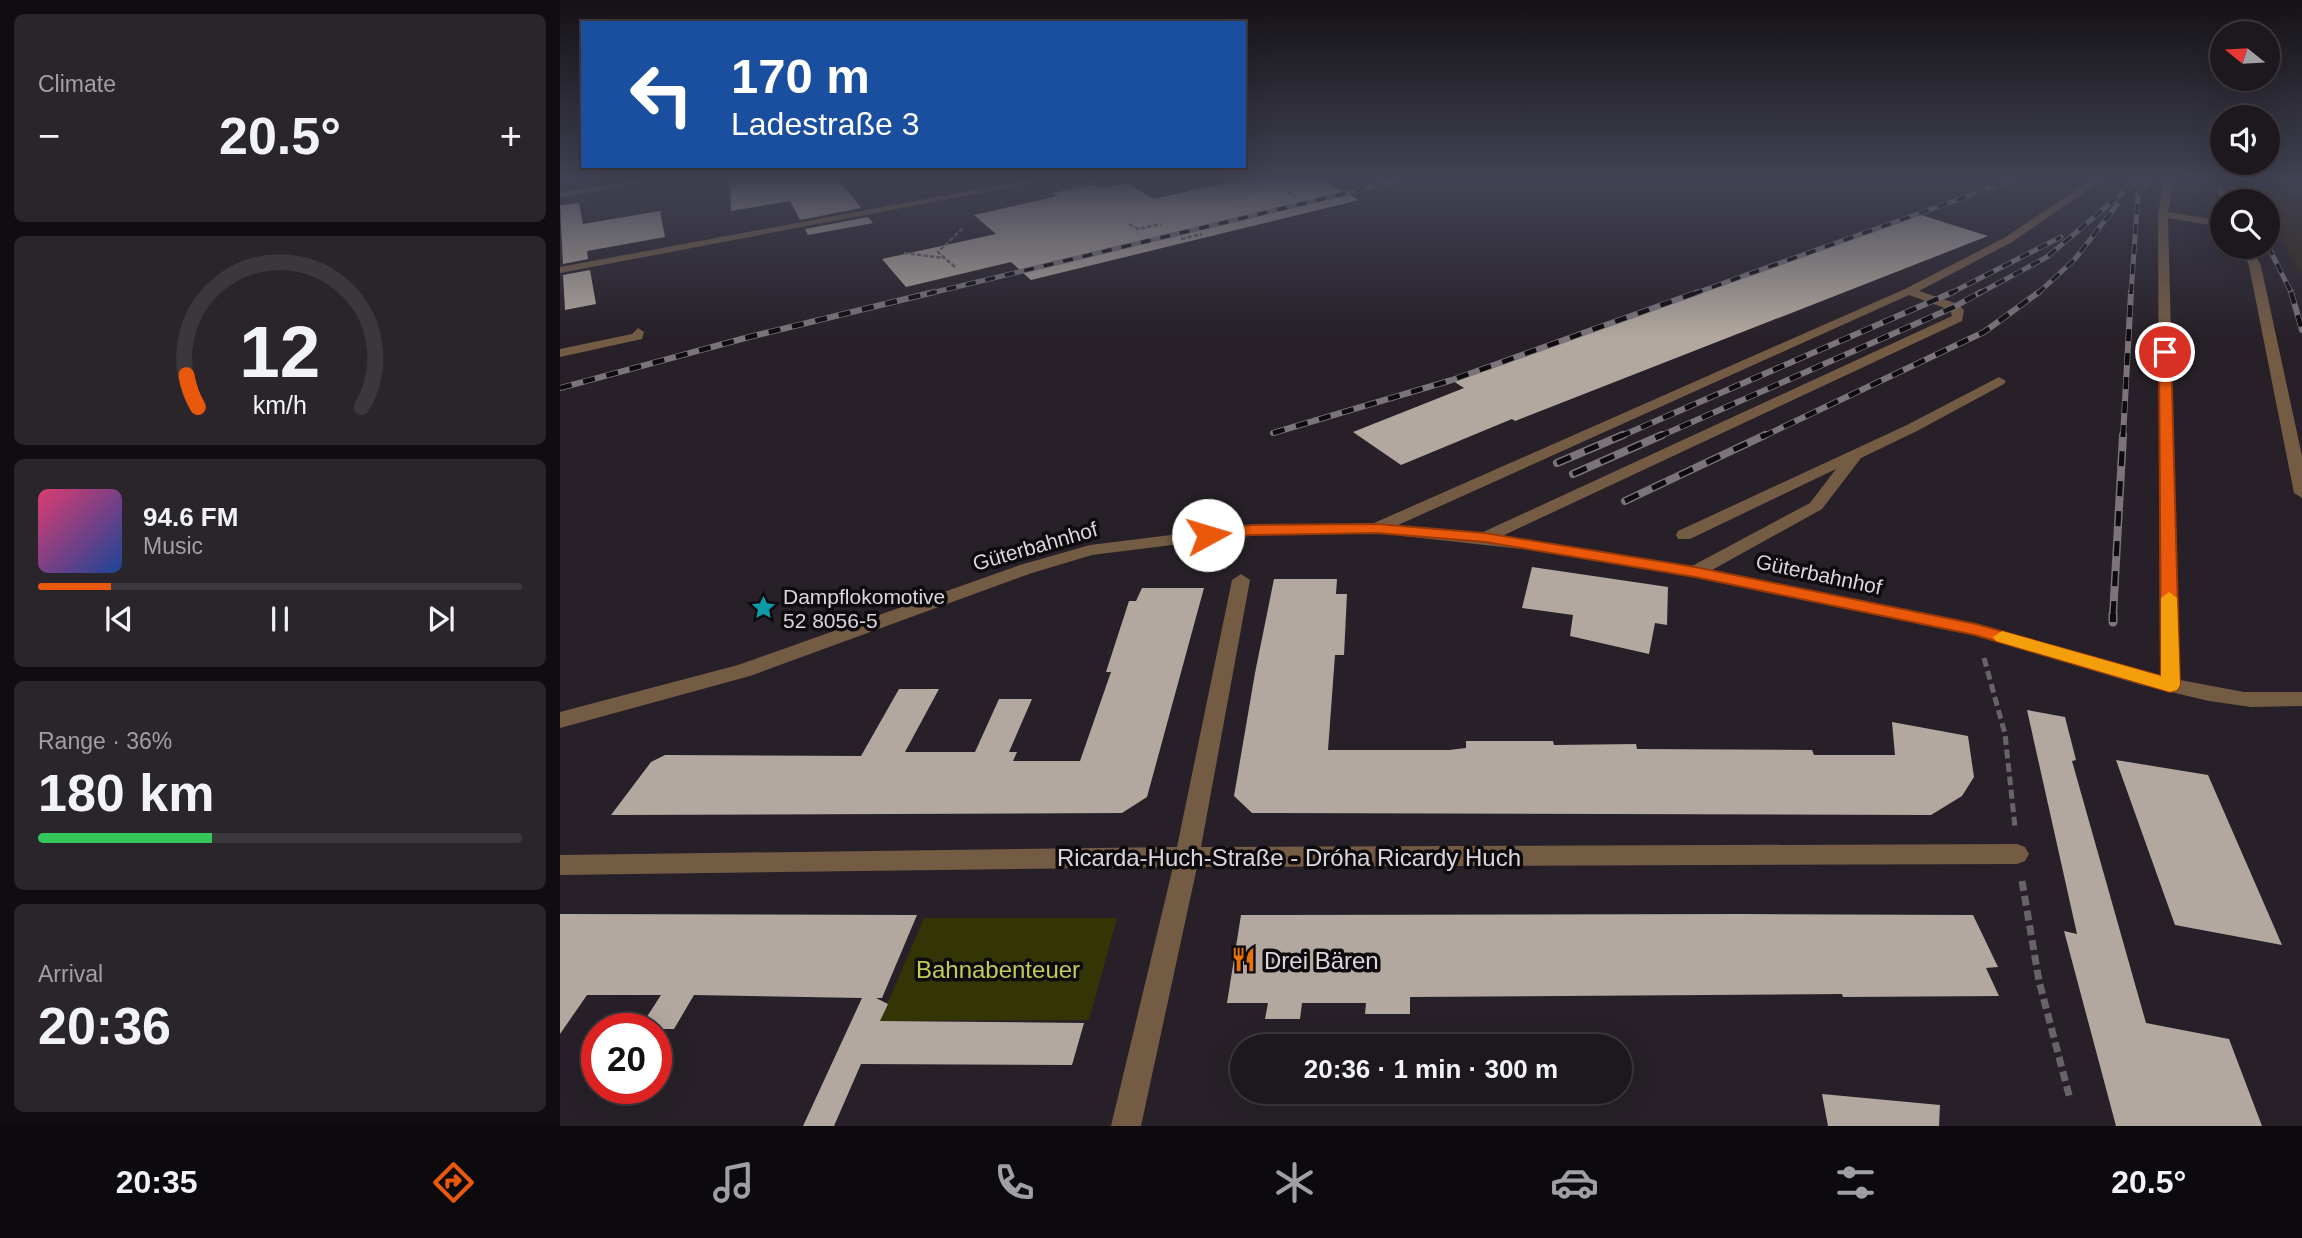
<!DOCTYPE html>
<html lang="en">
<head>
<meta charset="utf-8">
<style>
  body { margin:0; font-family:Helvetica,sans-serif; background:#2a252b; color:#f1f3f6; height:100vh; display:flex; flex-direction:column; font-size:26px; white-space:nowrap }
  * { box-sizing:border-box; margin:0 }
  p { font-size:23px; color:#a0a0a4 }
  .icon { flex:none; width:38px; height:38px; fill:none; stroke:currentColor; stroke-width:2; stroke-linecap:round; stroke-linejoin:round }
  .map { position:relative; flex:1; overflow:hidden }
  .panel { display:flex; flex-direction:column; gap:14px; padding:14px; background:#100d10; width:560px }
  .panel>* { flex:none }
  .hud { position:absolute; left:21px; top:21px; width:665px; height:147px; border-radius:0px; box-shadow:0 7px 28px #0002,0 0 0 2px #3b373c; background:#1a4fa0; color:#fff; overflow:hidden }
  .needle { width:46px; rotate:288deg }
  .fabs { position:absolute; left:1650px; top:21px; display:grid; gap:14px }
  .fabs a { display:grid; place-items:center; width:70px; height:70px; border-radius:50%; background:#1d181e; box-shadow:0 7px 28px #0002,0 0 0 2px #3b373c; font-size:35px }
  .speed { position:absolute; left:21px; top:1013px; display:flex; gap:14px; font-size:35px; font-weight:700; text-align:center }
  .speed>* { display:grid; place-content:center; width:91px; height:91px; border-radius:50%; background:#1d181e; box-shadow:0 7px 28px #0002,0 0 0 2px #3b373c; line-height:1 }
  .speed .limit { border:10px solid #d22; background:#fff; color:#111 }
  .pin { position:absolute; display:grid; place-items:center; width:60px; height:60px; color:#fff; margin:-30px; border:4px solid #fff; border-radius:50%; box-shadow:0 2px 7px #0007 }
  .me { position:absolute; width:77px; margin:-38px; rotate:84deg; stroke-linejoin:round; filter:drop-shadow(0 0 5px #0008) }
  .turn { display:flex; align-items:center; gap:24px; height:147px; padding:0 35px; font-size:32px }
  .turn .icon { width:91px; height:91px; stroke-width:2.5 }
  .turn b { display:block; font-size:49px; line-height:60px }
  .big { font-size:52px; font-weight:600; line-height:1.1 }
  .panel .widget { flex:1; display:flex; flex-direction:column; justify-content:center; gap:10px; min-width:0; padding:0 24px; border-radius:10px; background:#2a252b }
  .panel .dial { align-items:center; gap:0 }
  .dial svg { height:182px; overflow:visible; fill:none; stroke:#3b373c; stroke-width:7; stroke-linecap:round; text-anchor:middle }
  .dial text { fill:#f1f3f6; stroke:none }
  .song { display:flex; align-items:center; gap:21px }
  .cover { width:84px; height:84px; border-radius:10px; background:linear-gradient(135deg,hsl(340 70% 55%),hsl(220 70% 35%)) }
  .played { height:7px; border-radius:4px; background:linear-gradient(90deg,#ea580c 15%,#3b373c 15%) }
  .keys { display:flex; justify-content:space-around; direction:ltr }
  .heat { display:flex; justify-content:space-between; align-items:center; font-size:38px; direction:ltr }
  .charge { height:10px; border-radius:5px; background:linear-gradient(90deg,#34c759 36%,#3b373c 0) }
  .trip { position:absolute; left:670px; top:1034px; width:402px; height:70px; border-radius:35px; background:#1d181e; box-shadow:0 7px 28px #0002,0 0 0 2px #3b373c; font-weight:600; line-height:70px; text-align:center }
  .dock { display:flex; height:112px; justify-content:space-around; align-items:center; background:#0c0a0c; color:#a0a0a4 }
  .dock .icon { width:49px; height:49px }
  .dock .active { color:#ea580c }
  .dock b { font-size:32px; color:#f1f3f6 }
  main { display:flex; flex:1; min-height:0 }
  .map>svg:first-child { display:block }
  .industrial { fill:#332819 }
  .green { fill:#333604 }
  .building { fill:#b2a89f }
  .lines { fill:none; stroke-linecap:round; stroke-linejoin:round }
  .path-far2 { stroke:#686269; stroke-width:2.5; stroke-dasharray:4.5 2; stroke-linecap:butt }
  .path-far1 { stroke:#686269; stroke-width:5; stroke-dasharray:9 4.5; stroke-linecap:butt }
  .path { stroke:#686269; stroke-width:7; stroke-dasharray:10 5; stroke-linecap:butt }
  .minor { fill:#745c44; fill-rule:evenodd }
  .rail-far3-casing { stroke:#7b757b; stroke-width:5 }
  .rail-far2-casing { stroke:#7b757b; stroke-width:6 }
  .rail-far1-casing { stroke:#7b757b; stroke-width:8 }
  .rail-casing { stroke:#7b757b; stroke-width:9 }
  .rail-far3 { stroke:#0e0b0e; stroke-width:3.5; stroke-dasharray:10; stroke-linecap:butt }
  .rail-far2 { stroke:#0e0b0e; stroke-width:4.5; stroke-dasharray:12; stroke-linecap:butt }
  .rail-far1 { stroke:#0e0b0e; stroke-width:5; stroke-dasharray:15; stroke-linecap:butt }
  .rail { stroke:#0e0b0e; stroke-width:6; stroke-dasharray:18; stroke-linecap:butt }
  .route { fill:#ea580c; stroke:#983908; stroke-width:2 }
  .slow { fill:#f59e0b }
  .labels { text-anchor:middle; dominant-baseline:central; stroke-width:7; stroke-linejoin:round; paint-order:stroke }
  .street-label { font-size:21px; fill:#dbd6db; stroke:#0e0b0e }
  .poi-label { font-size:21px; fill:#dbd6db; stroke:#0e0b0e; text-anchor:start }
  .near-street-label { font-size:24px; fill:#dbd6db; stroke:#0e0b0e }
  .near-poi-label { font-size:24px; fill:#dbd6db; stroke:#0e0b0e; text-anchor:start }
  .near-park-label { font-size:24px; fill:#c2ca5a; stroke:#0e0b0e }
</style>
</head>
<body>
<main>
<section class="panel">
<div class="widget"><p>Climate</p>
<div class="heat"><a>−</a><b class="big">20.5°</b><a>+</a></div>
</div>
<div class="widget dial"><svg viewBox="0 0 100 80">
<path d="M14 69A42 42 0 1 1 86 69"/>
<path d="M14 69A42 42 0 0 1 9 55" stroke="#ea580c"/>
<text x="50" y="56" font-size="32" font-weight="700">12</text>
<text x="50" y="72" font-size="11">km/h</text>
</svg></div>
<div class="widget">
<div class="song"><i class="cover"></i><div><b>94.6 FM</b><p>Music</p></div></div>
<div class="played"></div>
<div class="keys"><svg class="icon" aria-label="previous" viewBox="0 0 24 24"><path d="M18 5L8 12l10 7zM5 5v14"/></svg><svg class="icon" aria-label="pause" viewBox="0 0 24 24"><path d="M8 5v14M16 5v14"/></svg><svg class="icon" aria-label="next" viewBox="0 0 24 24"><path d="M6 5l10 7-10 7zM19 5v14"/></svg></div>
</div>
<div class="widget"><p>Range · 36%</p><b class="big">180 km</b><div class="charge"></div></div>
<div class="widget"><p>Arrival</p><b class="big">20:36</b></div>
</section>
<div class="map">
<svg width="1742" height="1126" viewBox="0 0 1742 1126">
  <rect width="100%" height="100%" fill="#272028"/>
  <path class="industrial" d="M1659,180H1742V275L1722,241L1708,228V201H1680Z"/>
  <path class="green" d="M364,918H557L529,1020L320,1021Z"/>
  <g class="building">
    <path d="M170,180H279L301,208L240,220L230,201L171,211Z"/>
    <path d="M678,180H762L799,200L471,280L451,262L346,287L322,259L436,234L414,215L498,196L493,193L533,185L543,188L567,183L594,199Z"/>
    <path d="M19,203L23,224L100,211L105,237L27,251L28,259L3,264L0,205Z"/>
    <path d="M1361,215L1428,236L955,421L952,419L841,465L793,432L904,388L893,381Z"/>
    <path d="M308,217L313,223L248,235L245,229Z"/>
    <path d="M30,270L36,304L5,310L3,275Z"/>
    <path d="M972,567L1108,587L1107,625L1095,623L1089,654L1010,636L1013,615L962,608Z"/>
    <path d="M714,579H777L776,594H787L784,655H775L768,750H889L906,748V741H993L994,745L1076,744L1077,749L1252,750L1254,755H1335L1332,722L1408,736L1414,777L1402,796L1371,815L692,813L674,796L695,673Z"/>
    <path d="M582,588H644L587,797L562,813L51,815L91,762L105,755L301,756L339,689H379L345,752H415L439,699H472L449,752H457L453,761H520L551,672H546L569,601H576Z"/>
    <path d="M1467,710L1505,717L1516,760L1512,761L1586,1023L1669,1039L1702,1126H1556L1504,931L1517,934Z"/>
    <path d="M1556,760L1648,775L1722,945L1615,925Z"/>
    <path d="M0,914L357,915L322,998H316L328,1004L320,1021L524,1023L512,1065L301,1064L274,1126H243L302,998L134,995L114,1029H79L101,995H27L0,1034Z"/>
    <path d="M1183,914L1413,915L1438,967L1426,968L1439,996L1283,997L1282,994L850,997V1014H805L806,1003H742L740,1019H705L708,1003H667L681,915Z"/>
    <path d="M1262,1094L1380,1105L1379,1126H1268Z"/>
  </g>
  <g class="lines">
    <g class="path-far2">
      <path d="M505,181L521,191"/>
      <path d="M505,189L548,180"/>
      <path d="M728,192L737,197"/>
      <path d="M569,224L578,229L601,224"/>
      <path d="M621,239L642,234"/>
      <path d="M344,253L384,258"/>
      <path d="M395,267L378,252L403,228"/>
    </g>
    <path class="path-far1" d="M1424,658L1445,734L1455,827"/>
    <path class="path" d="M1462,881L1479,981L1510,1099"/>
    <g class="minor">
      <path d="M77,180H100L0,197V193L3,192Z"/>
      <path d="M468,180H489L0,273V267Z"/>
      <path d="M1531,180H1542L1452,242L1359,291L1398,304L1404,310L1402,321L940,537L1132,566L1250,503L1276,469L1130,539H1118L1116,535L1118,531L1347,425L1439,377L1446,381L1444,384L1357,431L1301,458L1262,509L1152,570L1413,623L1600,675L1598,214L1604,180H1614L1608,212L1662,221V227L1608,218L1620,680L1684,692H1742V706L1691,707L1649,701L1581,685L1413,635L1118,574L970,550L816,533L692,535L532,555L472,573L190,676L0,728V712L178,665L460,565L530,545L692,525L814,523L1345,289L1444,238ZM1349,295L1390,310L1392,316L919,534L836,526Z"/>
      <path d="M1682,247H1692L1701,266L1742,456V498L1734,493L1689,266Z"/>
      <path d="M78,328L84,332L82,339L0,357V349L72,334Z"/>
      <path d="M681,574L690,580L641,847L1457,844L1465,847L1469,854L1465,861L1457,864L637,867L581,1126H551L613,867L0,875V855L617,847L672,580Z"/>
    </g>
    <defs>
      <g id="rail-far3">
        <path d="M1651,180L1669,201"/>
        <path d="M1708,246L1732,294"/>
        <path d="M367,294L841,180"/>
        <path d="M1133,294L1453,180"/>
        <path d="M1389,294L1501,237"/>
        <path d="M1418,294L1487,257L1578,180"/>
        <path d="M1477,294L1514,260L1557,205"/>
        <path d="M1571,294L1578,195L1588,180"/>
      </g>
      <g id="rail-far2">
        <path d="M1731,292L1742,330"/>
        <path d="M0,388L189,337L374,292"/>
        <path d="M713,433L892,380L1138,292"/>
        <path d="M1059,437L1393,292"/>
        <path d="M1098,437L1394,307L1421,292"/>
        <path d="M1202,437L1424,332L1479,292"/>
        <path d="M1563,437L1571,292"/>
      </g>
      <g id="rail-far1">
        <path d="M997,463L1063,435"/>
        <path d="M1013,474L1102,435"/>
        <path d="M1065,501L1205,435"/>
        <path d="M1553,616L1563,435"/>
      </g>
      <path id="rail" d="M1553,622V614"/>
    </defs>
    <use href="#rail-far3" class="rail-far3-casing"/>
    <use href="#rail-far2" class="rail-far2-casing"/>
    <use href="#rail-far1" class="rail-far1-casing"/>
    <use href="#rail" class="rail-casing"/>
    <use href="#rail-far3" class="rail-far3"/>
    <use href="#rail-far2" class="rail-far2"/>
    <use href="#rail-far1" class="rail-far1"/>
    <use href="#rail" class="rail"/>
  </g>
  <linearGradient id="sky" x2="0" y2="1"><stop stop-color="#151216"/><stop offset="0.53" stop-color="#414253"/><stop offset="1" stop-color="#414253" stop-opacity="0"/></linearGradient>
  <rect width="1742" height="338" fill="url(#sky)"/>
  <path class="route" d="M1605,349L1611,352L1620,685L1617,690L1610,692L1415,635L1135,577L925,542L817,533L692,535L648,539L640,535L648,530L692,525L817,524L925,533L1135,567L1416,624L1601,676L1599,352Z"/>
  <path class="slow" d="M1609,592L1617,598L1620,685L1617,690L1610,692L1436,641L1433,637L1442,631L1601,676V598Z"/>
  <defs>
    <symbol id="sight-bare" viewBox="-9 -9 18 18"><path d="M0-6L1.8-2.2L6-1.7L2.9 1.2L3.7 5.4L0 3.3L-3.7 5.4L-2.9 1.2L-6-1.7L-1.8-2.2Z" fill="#0f9aa8" stroke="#0e0b0e" stroke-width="2.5" paint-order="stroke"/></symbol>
    <symbol id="restaurant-bare" viewBox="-9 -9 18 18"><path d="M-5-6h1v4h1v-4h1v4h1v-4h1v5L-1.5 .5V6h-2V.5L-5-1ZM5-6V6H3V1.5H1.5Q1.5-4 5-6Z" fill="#e8710a" stroke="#0e0b0e" stroke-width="2.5" paint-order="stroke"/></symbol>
  </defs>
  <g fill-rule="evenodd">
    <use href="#sight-bare" x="186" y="590" width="35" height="35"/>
    <use href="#restaurant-bare" x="666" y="942" width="35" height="35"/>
  </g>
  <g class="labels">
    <g class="street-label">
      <text transform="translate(475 546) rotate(-16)">Güterbahnhof</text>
      <text transform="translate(1259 574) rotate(12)">Güterbahnhof</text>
    </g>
    <g class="poi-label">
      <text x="223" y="596">Dampflokomotive<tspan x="223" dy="24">52 8056-5</tspan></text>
    </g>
    <g class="near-street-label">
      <text x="729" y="857">Ricarda-Huch-Straße - Dróha Ricardy Huch</text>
    </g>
    <g class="near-poi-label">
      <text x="704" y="960">Drei Bären</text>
    </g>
    <g class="near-park-label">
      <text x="438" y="969">Bahnabenteuer</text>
    </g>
  </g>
</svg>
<div class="fabs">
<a><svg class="needle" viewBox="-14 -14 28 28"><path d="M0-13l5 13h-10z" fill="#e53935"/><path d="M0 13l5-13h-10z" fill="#a0a0a4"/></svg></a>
<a><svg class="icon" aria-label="sound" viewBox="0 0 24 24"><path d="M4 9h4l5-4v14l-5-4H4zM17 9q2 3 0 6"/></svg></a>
<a><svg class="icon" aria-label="search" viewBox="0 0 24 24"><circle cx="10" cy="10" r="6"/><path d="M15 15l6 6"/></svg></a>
</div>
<div class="speed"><div class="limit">20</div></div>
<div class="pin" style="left:1605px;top:352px;background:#d93025"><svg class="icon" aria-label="arrive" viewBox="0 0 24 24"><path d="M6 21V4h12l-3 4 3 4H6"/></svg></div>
<svg class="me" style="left:648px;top:535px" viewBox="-20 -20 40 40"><circle r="19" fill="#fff"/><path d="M0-13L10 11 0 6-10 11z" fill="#ea580c"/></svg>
<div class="trip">20:36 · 1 min · 300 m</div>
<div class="hud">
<div class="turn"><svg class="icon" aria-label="left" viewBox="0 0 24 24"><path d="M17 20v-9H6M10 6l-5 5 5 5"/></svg><div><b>170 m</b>Ladestraße 3</div></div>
</div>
</div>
</main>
<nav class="dock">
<b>20:35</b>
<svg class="icon active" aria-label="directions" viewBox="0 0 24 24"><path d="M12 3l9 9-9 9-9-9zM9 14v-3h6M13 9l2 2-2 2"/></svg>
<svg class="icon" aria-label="music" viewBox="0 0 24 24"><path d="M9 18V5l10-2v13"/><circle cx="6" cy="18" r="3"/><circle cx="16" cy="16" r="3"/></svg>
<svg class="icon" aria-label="phone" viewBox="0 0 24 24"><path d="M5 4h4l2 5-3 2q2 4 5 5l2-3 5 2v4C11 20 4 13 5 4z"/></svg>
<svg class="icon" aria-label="climate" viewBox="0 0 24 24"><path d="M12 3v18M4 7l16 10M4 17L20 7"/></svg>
<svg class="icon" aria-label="car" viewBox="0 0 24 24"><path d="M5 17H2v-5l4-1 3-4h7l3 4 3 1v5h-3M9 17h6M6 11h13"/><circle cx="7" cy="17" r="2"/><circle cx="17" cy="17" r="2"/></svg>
<svg class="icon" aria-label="filters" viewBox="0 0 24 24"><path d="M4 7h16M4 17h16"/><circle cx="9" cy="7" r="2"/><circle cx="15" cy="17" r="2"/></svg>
<b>20.5°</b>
</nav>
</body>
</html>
